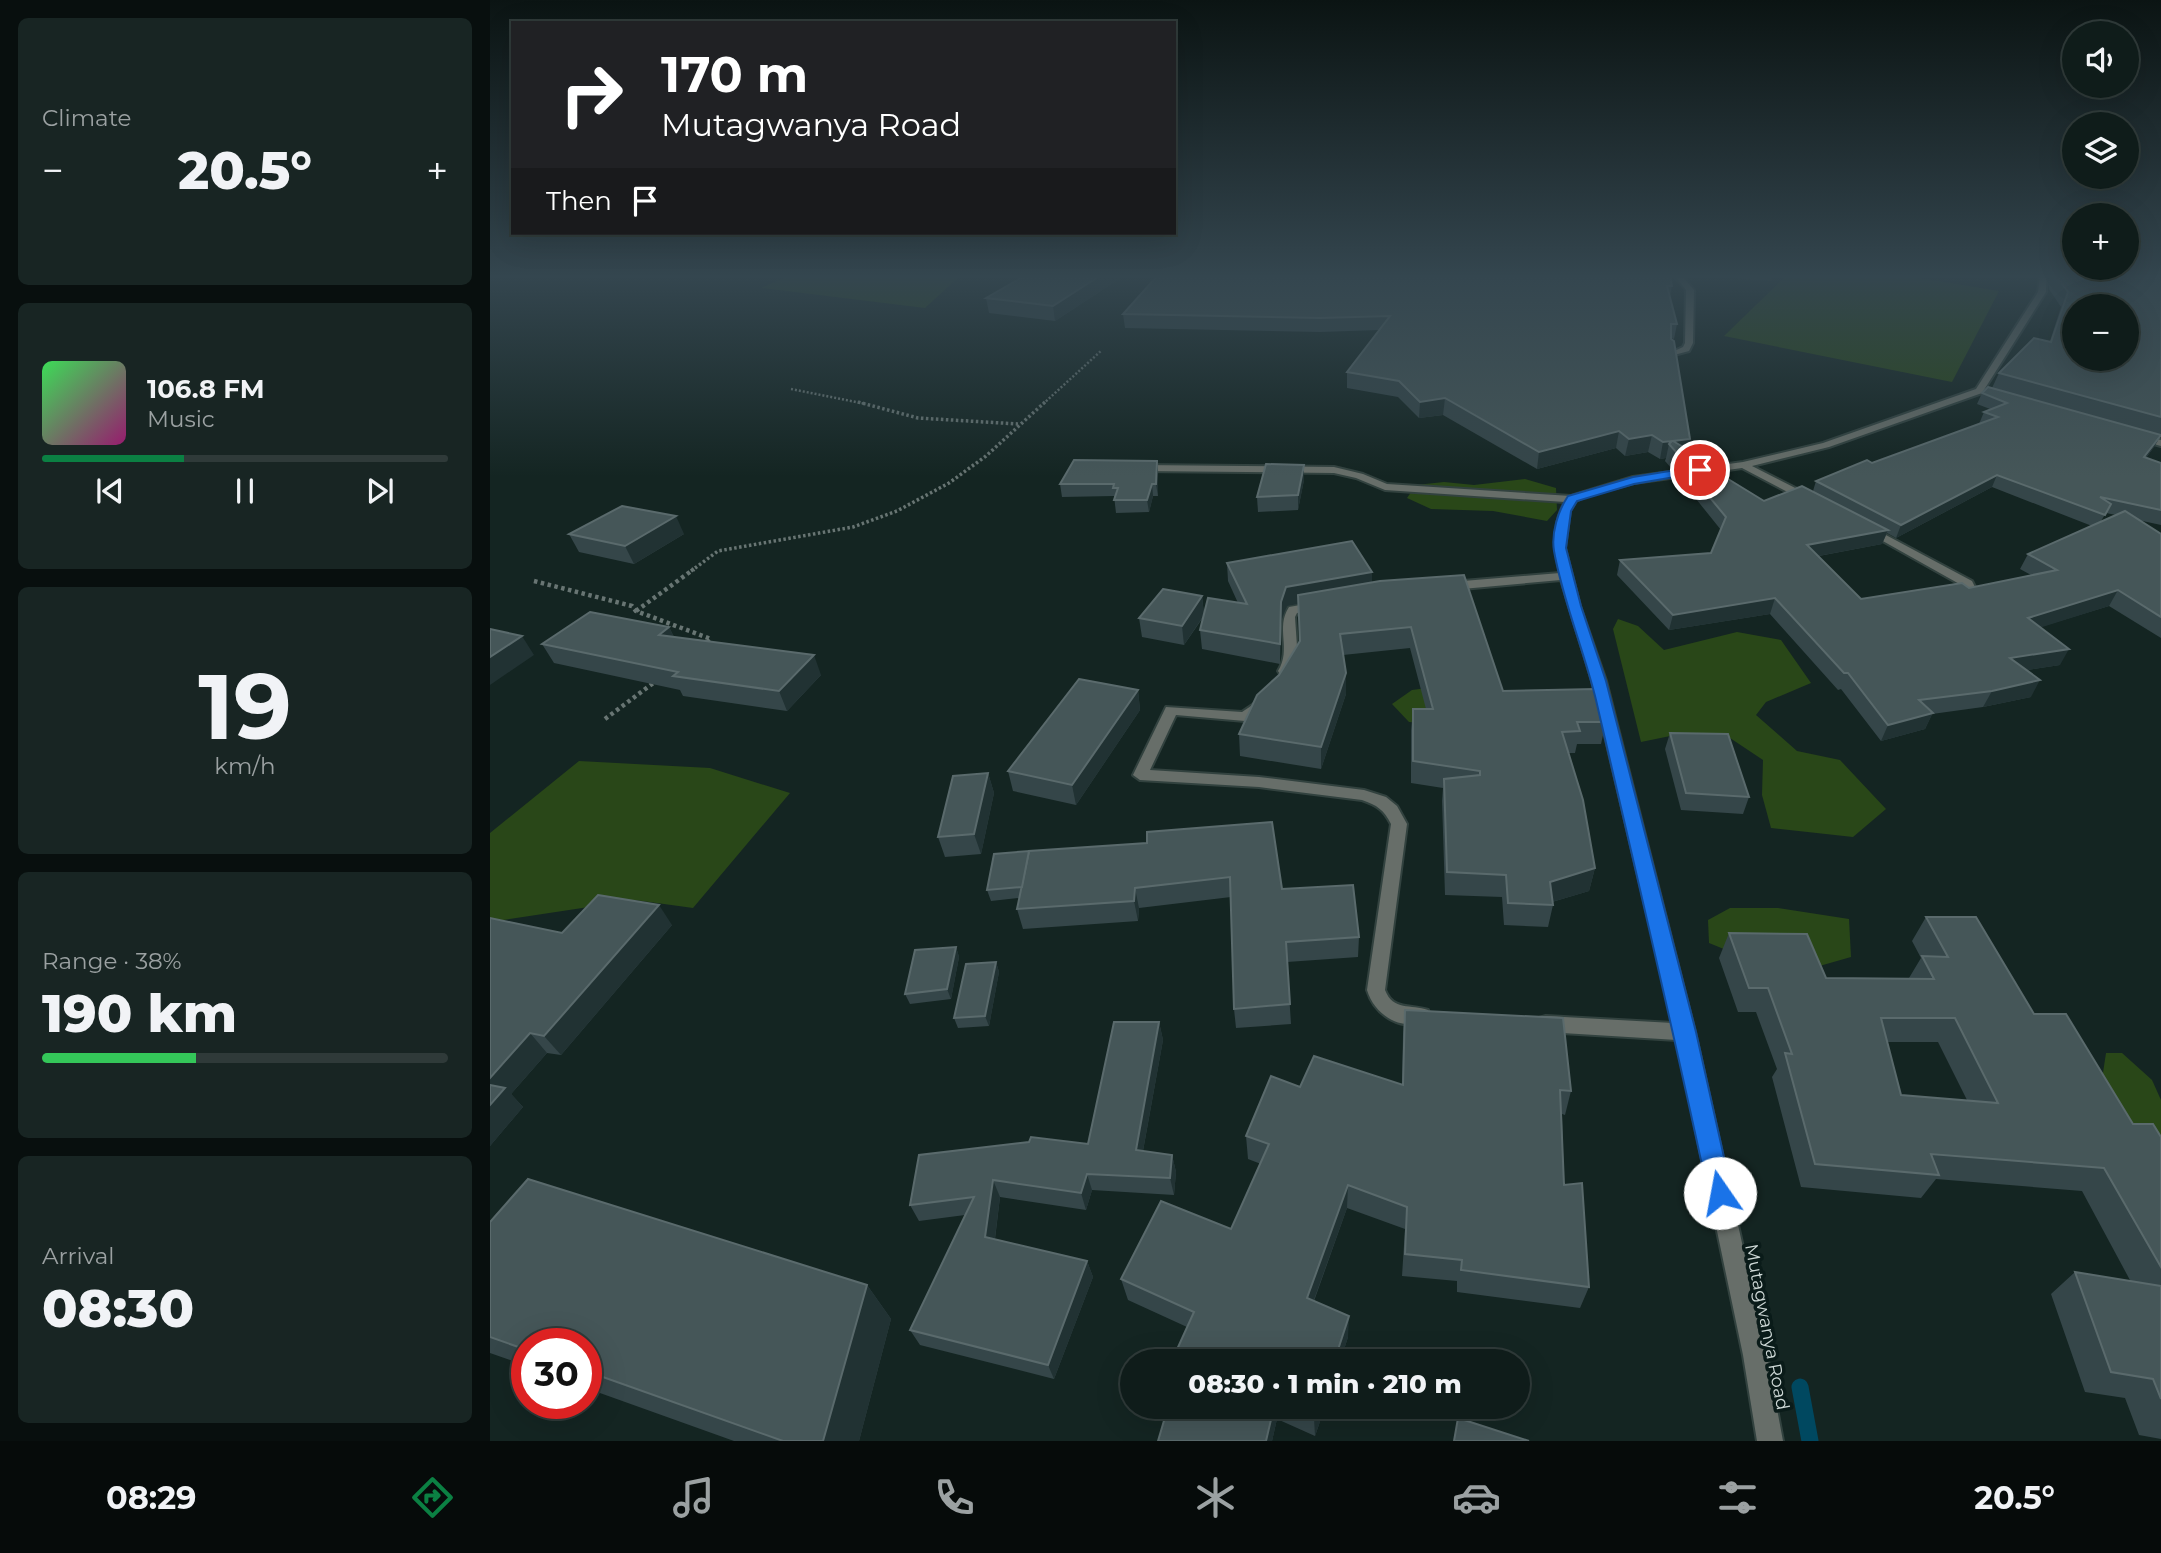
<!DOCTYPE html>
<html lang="en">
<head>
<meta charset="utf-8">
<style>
  body { margin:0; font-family:Montserrat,sans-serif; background:#182523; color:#f1f3f6; height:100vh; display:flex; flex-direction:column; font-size:26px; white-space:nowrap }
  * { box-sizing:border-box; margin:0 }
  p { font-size:23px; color:#9ba1a2 }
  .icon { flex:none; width:38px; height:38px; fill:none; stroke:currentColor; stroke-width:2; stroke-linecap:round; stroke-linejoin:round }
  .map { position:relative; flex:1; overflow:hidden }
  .details { display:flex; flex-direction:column; gap:18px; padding:18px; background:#080f0e; width:490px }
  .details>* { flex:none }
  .hud { position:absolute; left:21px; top:21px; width:665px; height:214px; border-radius:0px; box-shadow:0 7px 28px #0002,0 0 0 2px #2f3a39; background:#202124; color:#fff; overflow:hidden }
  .fabs { position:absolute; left:1572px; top:21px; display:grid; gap:14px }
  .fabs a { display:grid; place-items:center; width:77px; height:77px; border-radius:50%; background:#0f1c1a; box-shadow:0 7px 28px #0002,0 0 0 2px #2f3a39; font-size:35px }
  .speed { position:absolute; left:21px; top:1328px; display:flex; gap:14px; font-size:35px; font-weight:700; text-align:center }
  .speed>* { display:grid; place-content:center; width:91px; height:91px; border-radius:50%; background:#0f1c1a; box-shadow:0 7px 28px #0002,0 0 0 2px #2f3a39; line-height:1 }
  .speed .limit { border:10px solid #d22; background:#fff; color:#111 }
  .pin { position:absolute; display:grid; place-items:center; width:60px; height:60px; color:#fff; margin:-30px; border:4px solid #fff; border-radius:50%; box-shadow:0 2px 7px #0007 }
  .me { position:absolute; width:77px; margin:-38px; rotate:348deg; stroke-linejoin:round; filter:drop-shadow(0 0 5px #0008) }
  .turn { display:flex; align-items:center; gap:24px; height:147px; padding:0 35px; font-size:32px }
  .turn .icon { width:91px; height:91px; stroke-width:2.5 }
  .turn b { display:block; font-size:49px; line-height:60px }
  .then { display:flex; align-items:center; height:66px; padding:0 35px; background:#0003; gap:14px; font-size:26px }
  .big { font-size:52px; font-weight:800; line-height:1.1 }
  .details .widget { flex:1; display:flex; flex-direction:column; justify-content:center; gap:10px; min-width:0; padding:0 24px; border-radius:10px; background:#182523 }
  .details .dial { align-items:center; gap:0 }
  .dial b { font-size:91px; line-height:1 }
  .song { display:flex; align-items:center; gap:21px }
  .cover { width:84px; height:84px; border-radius:10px; background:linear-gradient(135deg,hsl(130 70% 55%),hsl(320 70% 35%)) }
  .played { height:7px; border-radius:4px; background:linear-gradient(90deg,#0b8043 35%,#2f3a39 35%) }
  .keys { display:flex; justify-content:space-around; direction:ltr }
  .heat { display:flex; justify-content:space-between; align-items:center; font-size:38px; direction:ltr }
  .charge { height:10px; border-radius:5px; background:linear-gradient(90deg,#34c759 38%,#2f3a39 0) }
  .trip { position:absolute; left:630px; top:1349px; width:410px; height:70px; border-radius:35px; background:#0f1c1a; box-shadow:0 7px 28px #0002,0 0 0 2px #2f3a39; font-weight:800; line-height:70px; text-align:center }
  .tabs { display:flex; height:112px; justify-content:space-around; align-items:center; background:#060b0a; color:#9ba1a2 }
  .tabs .icon { width:49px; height:49px }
  .tabs .selected { color:#0b8043 }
  .tabs b { font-size:32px; color:#f1f3f6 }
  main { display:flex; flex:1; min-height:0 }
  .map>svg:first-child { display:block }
  .green { fill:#294718 }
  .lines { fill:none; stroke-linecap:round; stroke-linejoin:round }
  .stream { stroke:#004860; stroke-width:17 }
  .service-casing { stroke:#32423f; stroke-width:4 }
  .minor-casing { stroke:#32423f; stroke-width:4 }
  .path-far2 { stroke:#687573; stroke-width:2.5; stroke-dasharray:2 2; stroke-linecap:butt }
  .path-far1 { stroke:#687573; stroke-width:3.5; stroke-dasharray:2.5 2.5; stroke-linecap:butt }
  .path { stroke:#687573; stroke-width:4.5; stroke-dasharray:3.5 3.5; stroke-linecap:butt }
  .service { fill:#676e69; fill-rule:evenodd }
  .minor { fill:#676e69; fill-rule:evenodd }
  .wall { fill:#354649; fill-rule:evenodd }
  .shaded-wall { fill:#213233 }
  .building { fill:#455658; stroke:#5a6a6c; stroke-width:2; fill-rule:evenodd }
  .route { fill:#1a73e8; stroke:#114b97; stroke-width:2 }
  .labels { text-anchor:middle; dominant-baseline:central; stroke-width:7; stroke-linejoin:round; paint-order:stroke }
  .street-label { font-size:18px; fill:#ced8d6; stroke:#0a1b19 }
</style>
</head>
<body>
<main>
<section class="details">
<div class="widget"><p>Climate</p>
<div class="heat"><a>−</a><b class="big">20.5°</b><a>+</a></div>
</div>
<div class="widget">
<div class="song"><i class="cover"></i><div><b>106.8 FM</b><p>Music</p></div></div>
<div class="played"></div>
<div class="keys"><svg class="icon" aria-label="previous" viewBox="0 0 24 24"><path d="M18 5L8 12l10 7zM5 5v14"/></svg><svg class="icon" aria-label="pause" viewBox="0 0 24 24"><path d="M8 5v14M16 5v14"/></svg><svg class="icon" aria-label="next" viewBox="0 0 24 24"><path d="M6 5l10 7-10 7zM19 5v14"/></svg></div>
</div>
<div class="widget dial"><b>19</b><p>km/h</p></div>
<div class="widget"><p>Range · 38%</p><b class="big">190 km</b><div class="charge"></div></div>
<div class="widget"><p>Arrival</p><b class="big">08:30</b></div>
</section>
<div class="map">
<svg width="1671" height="1441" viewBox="0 0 1671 1441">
  <rect width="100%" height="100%" fill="#142522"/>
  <g class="green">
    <path d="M300,275H471L435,308L271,288Z"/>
    <path d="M1297,275H1411L1509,291L1462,382L1234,336Z"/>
    <path d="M1035,479L1066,488L1067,510L1057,521L1003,511L941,509L917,498L926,485L954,482L984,485Z"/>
    <path d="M1128,619L1148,626L1174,650L1247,632L1291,640L1321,683L1276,702L1266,715L1307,751L1350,760L1396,809L1363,837L1281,828L1272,795L1273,760L1237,736L1195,733L1151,742L1123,629Z"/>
    <path d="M974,683L967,726L919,722L902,704L922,690Z"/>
    <path d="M89,761L220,768L300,793L203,908L145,900L0,922V833Z"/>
    <path d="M1240,908H1288L1359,919L1361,957L1298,975L1219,943L1218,920Z"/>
    <path d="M1616,1053H1632L1662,1080L1671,1100V1192L1611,1086Z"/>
  </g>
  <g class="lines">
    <path class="stream" d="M1310,1387L1320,1441"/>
    <defs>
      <path id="service" d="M1184,275H1191L1204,290L1203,343L1199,351L1184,355L1180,353L1193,347L1195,343L1196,290Z"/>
      <g id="minor">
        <path d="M1550,275H1556V292L1492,393L1339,447L1262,466L1321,496V500H1313L1252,468L1144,483L1099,495L1086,501L1080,511L1075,548L1090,606L1116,681L1205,1032L1277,1355L1293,1441H1267L1253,1355L1187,1040L1056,1032L1049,1030L1047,1024L1049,1018L1056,1016L1183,1023L1102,681L1071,580L961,590L955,586L961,582L1070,573C1064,549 1062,524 1075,502L895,490L866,478L844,473L650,471L645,468L650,465L844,467L873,474L897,484L1081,496L1143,477L1253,462L1333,443L1486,389L1548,292Z"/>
        <path d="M1648,434L1671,440V446L1645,439V435Z"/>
        <path d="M1379,526L1482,581L1486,589L1469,596H1461V590L1473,586L1375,531V527Z"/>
        <path d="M827,602L833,606L831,609L807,613L805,617L808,661L800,674H790L788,671C802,649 785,628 799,607Z"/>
        <path d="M770,700L775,701L777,704C772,711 763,719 755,721L686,715L660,770L769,777L874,790L896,797L907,806L917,824L895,990C903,1011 921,1004 938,1010L940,1016L938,1022C911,1031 885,1016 877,990L901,824C894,810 887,805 872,800L769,787L650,780L643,775L676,707L752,712Z"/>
      </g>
    </defs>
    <use href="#service" class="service-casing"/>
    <use href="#minor" class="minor-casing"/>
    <g class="path-far2">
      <path d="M301,389L376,404"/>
      <path d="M553,404L612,350"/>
    </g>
    <g class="path-far1">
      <path d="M368,402L428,418L528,424"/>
      <path d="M201,571L228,551L363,527L407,511L459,483L496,456L555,402"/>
    </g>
    <g class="path">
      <path d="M44,581L142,606L146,611L221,639L215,644"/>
      <path d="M146,611L204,569"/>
      <path d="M115,719L166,681"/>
    </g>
    <use href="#service" class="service"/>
    <use href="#minor" class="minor"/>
  </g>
  <g class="wall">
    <path d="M401,275H433L427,278Z"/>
    <path d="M635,275L565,321L499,313L496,298Z"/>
    <path d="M1231,275H1282L1281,281L1231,277Z"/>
    <path d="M1558,275H1671V437H1670L1664,447L1656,458L1671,463V525L1648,520L1671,534V638L1619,606L1550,627L1570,665L1537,670L1541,697L1493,707L1442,714L1435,729L1391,741L1351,689L1348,690L1280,614L1179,630L1127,575L1130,560L1221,553L1231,530L1190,479L1193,468L1182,469L1175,461L1176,458L1170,459L1158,452L1135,456L1126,448L1047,469L953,415L929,418L908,397L857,388V372L889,330L830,332L635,328L633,314L1182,286L1180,296L1187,324L1184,339L1181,338L1200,439L1195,465L1274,501L1323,491L1326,481L1382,463L1489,424L1494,412L1500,409L1487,404L1492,393L1502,388L1509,373L1560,341L1571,307L1559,289ZM1502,487L1602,526L1538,554L1530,569L1541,575L1479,588L1371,599L1329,556L1392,544L1397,533L1406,538ZM1616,513L1626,515L1611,521Z"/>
    <path d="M667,461L668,473V496H663L659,512L626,513L624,496L572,497L570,484Z"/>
    <path d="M814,465V480L808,510L768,512L767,497Z"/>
    <path d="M79,534H194L144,564L89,552Z"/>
    <path d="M737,563L882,583L1013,691L1116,722L1111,744H1087L1085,753H1078L1105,868L1099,891L1062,902L1063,905L1058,927L1014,925L1012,897L955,895L952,801L953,788L921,783V730L923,709H936L920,648L853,655L856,673V694L831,769L750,756L749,734L789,675L810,642L808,604L797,606L791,621L790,664L712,649L710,630L714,616L694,645L652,637L649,618L712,596L714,614L748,603L738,581Z"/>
    <path d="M179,627L184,637L331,675L297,711L193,696L190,690L64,663L52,644Z"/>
    <path d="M648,690L650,710L586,805L523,791L518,771Z"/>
    <path d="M1180,733L1259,797L1253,814L1191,810L1175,749Z"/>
    <path d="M498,773L504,793L491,854L455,857L448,837Z"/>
    <path d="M657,843L792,889L869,937L868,957L797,962L801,1024L746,1028L744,1009L741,897L649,908L648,921L533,929L527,909L529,898L501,901L497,890Z"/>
    <path d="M1436,917L1544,1014L1643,1124L1671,1137V1439L1649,1435L1635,1398L1595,1392L1561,1294L1585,1272L1641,1282L1592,1191L1446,1179L1431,1198L1311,1187L1282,1077L1287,1069L1266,1012H1248L1229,958L1239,933L1336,978H1419L1431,958L1422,941ZM1397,1042H1448L1477,1100L1411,1095Z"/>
    <path d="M0,918L72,933L182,925L71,1055L57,1053L21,1094L33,1107L0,1146Z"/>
    <path d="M466,947L469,957L461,999L420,1004L415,994Z"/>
    <path d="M506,962L509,972L499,1026L468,1028L464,1018Z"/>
    <path d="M915,1010L1081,1091L1075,1115L1072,1114L1074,1185L1099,1287L1090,1308L967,1292V1281L912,1276L915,1229L857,1208L824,1301L858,1337L850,1362H686L684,1356L697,1327L638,1300L631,1279L741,1229L771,1164L758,1159L756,1136L810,1087L912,1085L913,1034Z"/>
    <path d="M669,1022L673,1040L653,1151L682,1155L686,1172L684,1195L602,1190L596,1210L510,1197L505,1239L597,1261L603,1277L564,1379L430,1345L420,1330L475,1215L429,1221L420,1205L598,1144Z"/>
    <path d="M0,1222L377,1285L401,1319L369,1441H244L96,1388V1344H37V1366L0,1353Z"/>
    <path d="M678,1407H835L825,1436L787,1419L782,1441H668Z"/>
  </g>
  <g class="shaded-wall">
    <path d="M611,275H635L565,321L563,306Z"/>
    <path d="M955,398L953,415L929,418L930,402Z"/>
    <path d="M1129,431L1126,448L1047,469L1049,452Z"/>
    <path d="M1162,435L1158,452L1135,456L1139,439Z"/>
    <path d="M1671,435L1664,447L1647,469L1654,457Z"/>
    <path d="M1200,439L1194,466L1193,465V468L1182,469L1186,452L1183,441Z"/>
    <path d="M1182,441L1179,444L1176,458L1170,459L1173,442Z"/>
    <path d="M667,461L668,473V496L666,484Z"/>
    <path d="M814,465V480L808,510V495Z"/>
    <path d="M1507,475L1502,487L1406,538L1411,525Z"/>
    <path d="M662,484L663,496L659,512L657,500Z"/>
    <path d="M186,516L194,534L144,564L135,546Z"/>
    <path d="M1398,530L1392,544L1312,559L1317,545Z"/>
    <path d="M882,572V590L797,606L791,621L790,664L791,602L796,587Z"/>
    <path d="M1628,590L1619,606L1530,634L1538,618Z"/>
    <path d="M712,596L714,615L694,645L692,626Z"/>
    <path d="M1285,598L1280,614L1179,630L1183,615Z"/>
    <path d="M179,627L189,647L169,635Z"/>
    <path d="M32,636L44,655L0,685V657Z"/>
    <path d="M1579,649L1570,665L1512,674L1520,658Z"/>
    <path d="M324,655L331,675L297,711L289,691Z"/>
    <path d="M856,673V694L831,769V747Z"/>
    <path d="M1550,680L1541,697L1493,707L1502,691Z"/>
    <path d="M648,690L650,710L586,805L582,785Z"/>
    <path d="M1443,713L1435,729L1391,741L1398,725Z"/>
    <path d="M498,773L504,793L491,854L484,834Z"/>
    <path d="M1105,868L1099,891L1055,904L1060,882Z"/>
    <path d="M645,888L649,908L648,921L644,901Z"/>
    <path d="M169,905L182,925L71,1055L54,1036Z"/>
    <path d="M466,947L469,957L461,999L457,989Z"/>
    <path d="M506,962L509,972L499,1026L495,1016Z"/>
    <path d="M669,1022L673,1040L650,1167L646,1150Z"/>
    <path d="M40,1033L57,1053L21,1094L33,1107L0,1146V1078Z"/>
    <path d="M682,1155L686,1172L684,1195L680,1178Z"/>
    <path d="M597,1174L602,1190L596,1210L591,1193Z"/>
    <path d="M503,1180L510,1197L503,1253L495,1237Z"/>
    <path d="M858,1185L857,1208L817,1319V1298Z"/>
    <path d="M597,1261L603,1277L564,1379L558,1365Z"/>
    <path d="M377,1285L401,1319L369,1441H333Z"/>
    <path d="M859,1316L858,1337L850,1362H844Z"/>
    <path d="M784,1407H786L787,1419L782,1441H776Z"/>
    <path d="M828,1407H835L825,1436L824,1418Z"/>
  </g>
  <g class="building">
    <path d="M536,275H611L563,306L496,298Z"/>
    <path d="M668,275H1180L1182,286H1177L1187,324H1181V339L1184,341L1200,439L1183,441L1198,450L1186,452L1179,444L1182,441L1173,442L1162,435L1139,439L1129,431L1049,452L955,398L930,402L909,381L857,372L900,316L830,318L633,314Z"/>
    <path d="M1566,275H1671V417L1509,373L1544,338L1561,342L1578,292ZM1584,306H1636V359H1584Z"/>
    <path d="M1498,387L1671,435L1654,457L1671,463V510L1610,497L1621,504L1615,515L1507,475L1411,525L1326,481L1377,460L1382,463L1508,417L1494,412L1517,403L1492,393Z"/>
    <path d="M584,460L667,461L666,484H662L657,500H624L628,488H623L624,484H570Z"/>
    <path d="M1212,463L1274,501L1312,486L1398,530L1317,545L1371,599L1472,583L1479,588L1567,570L1538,554L1635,511L1671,534V617L1628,590L1538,618L1579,649L1520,658L1550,680L1502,691L1429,700L1443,713L1398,725L1358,673H1354L1285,598L1183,615L1130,560L1221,553L1236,517L1193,465Z"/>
    <path d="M776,464L814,465L808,495L767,497Z"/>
    <path d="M132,506L186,516L135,546L79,534Z"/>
    <path d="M862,541L882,572L796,587L791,602L790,644L710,630L718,598L757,604L737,563Z"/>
    <path d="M974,575L1013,691L1105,689L1116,722H1087L1090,731L1072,732L1093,800L1105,868L1060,882L1063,905L1018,903L1016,875L957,872L954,779L990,775V771L923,761V709H943L921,627L850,634L856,673L831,747L749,734L767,695L789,675L810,641L808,595L890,581Z"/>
    <path d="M673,589L712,596L692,626L649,618Z"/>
    <path d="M100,612L179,627L169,635L324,655L289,691L183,676L188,672L52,644Z"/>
    <path d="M0,629L32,636L0,657Z"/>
    <path d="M589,679L648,690L582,785L518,771Z"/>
    <path d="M1180,733L1238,734L1259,797L1196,793Z"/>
    <path d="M498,773L484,834L448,837L463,776Z"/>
    <path d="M782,822L792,889L863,885L869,937L796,942L800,1004L744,1009L740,877L645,888L644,901L527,909L539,851L657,843V832Z"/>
    <path d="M539,851L532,887L497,890L504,854Z"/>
    <path d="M108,895L169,905L54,1036L40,1033L0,1078V918L72,933Z"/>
    <path d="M1436,917H1486L1544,1014H1576L1643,1124H1663L1671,1137V1267L1614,1168L1441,1154L1449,1175L1325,1164L1295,1053L1302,1054L1278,988H1259L1239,933L1317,934L1336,978L1444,979L1432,956L1458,957ZM1391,1018H1465L1508,1103L1411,1095Z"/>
    <path d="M466,947L457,989L415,994L425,950Z"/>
    <path d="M506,962L495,1016L464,1018L476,964Z"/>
    <path d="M915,1010L1073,1018L1081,1091L1070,1090L1074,1185L1092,1183L1099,1287L971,1270L972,1260L915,1254L917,1207L858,1185L817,1298L859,1316L844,1362H692V1360L684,1356L704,1312L631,1279L671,1201L741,1229L779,1144L756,1136L781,1076L810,1087L824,1056L913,1085Z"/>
    <path d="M624,1022H669L646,1150L682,1155L680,1178L597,1174L591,1193L503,1180L495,1237L597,1261L558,1365L420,1330L484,1197L420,1205L429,1155L539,1142L541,1137L598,1144Z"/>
    <path d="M0,1085L15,1088L0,1105Z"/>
    <path d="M38,1179L377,1285L333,1441H293L96,1371V1344H37V1350L0,1337V1222Z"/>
    <path d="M1585,1272L1671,1286V1399L1663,1379L1621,1372Z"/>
    <path d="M678,1407H784L776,1441H668Z"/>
    <path d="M800,1407H828L824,1418Z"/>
    <path d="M968,1418L1039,1441H964Z"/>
  </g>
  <linearGradient id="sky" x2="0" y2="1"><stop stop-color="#0b1413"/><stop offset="0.58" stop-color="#34464f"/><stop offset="1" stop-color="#34464f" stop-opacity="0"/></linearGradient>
  <rect width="1671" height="477" fill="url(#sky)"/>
  <path class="route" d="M1210,466L1216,470L1214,472L1144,484L1087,501L1081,511L1076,548L1091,606L1116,681L1206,1032L1242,1193L1239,1202L1230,1206L1221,1202L1218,1193C1183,1028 1144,864 1106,700C1094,650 1073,602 1064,551C1061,533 1068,511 1078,496L1143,477Z"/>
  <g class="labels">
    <g class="street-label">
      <text transform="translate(1277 1327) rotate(79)">Mutagwanya Road</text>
    </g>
  </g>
</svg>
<div class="fabs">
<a><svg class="icon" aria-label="sound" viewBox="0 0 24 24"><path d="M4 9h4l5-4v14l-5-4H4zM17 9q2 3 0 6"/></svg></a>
<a><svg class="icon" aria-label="layers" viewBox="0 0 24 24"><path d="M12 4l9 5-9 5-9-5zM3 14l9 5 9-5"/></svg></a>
<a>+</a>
<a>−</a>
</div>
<div class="speed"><div class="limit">30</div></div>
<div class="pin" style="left:1210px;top:470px;background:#d93025"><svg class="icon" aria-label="arrive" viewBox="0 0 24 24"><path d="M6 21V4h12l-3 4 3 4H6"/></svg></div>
<svg class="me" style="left:1230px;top:1193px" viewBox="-20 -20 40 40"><circle r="19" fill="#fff"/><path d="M0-13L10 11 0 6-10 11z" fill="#1a73e8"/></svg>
<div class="trip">08:30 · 1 min · 210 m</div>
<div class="hud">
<div class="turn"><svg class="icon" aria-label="right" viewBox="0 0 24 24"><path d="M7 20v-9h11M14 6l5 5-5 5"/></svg><div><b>170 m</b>Mutagwanya Road</div></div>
<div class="then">Then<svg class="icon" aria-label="arrive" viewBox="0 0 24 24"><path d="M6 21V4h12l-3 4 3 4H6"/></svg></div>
</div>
</div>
</main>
<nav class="tabs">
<b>08:29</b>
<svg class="icon selected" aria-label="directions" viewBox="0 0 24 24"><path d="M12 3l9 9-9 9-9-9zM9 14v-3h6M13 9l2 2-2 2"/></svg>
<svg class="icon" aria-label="music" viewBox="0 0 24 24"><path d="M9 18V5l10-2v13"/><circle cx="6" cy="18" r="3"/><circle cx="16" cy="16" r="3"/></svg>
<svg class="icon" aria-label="phone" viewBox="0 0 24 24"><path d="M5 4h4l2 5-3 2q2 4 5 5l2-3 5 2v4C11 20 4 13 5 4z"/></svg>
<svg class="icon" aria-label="climate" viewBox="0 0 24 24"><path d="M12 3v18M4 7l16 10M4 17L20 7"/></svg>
<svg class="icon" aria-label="car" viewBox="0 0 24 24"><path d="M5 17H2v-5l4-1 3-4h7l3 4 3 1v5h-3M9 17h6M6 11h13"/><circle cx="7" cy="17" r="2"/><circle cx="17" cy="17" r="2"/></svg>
<svg class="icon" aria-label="filters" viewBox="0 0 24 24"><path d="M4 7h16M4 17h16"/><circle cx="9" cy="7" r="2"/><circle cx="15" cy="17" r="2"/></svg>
<b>20.5°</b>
</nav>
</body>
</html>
